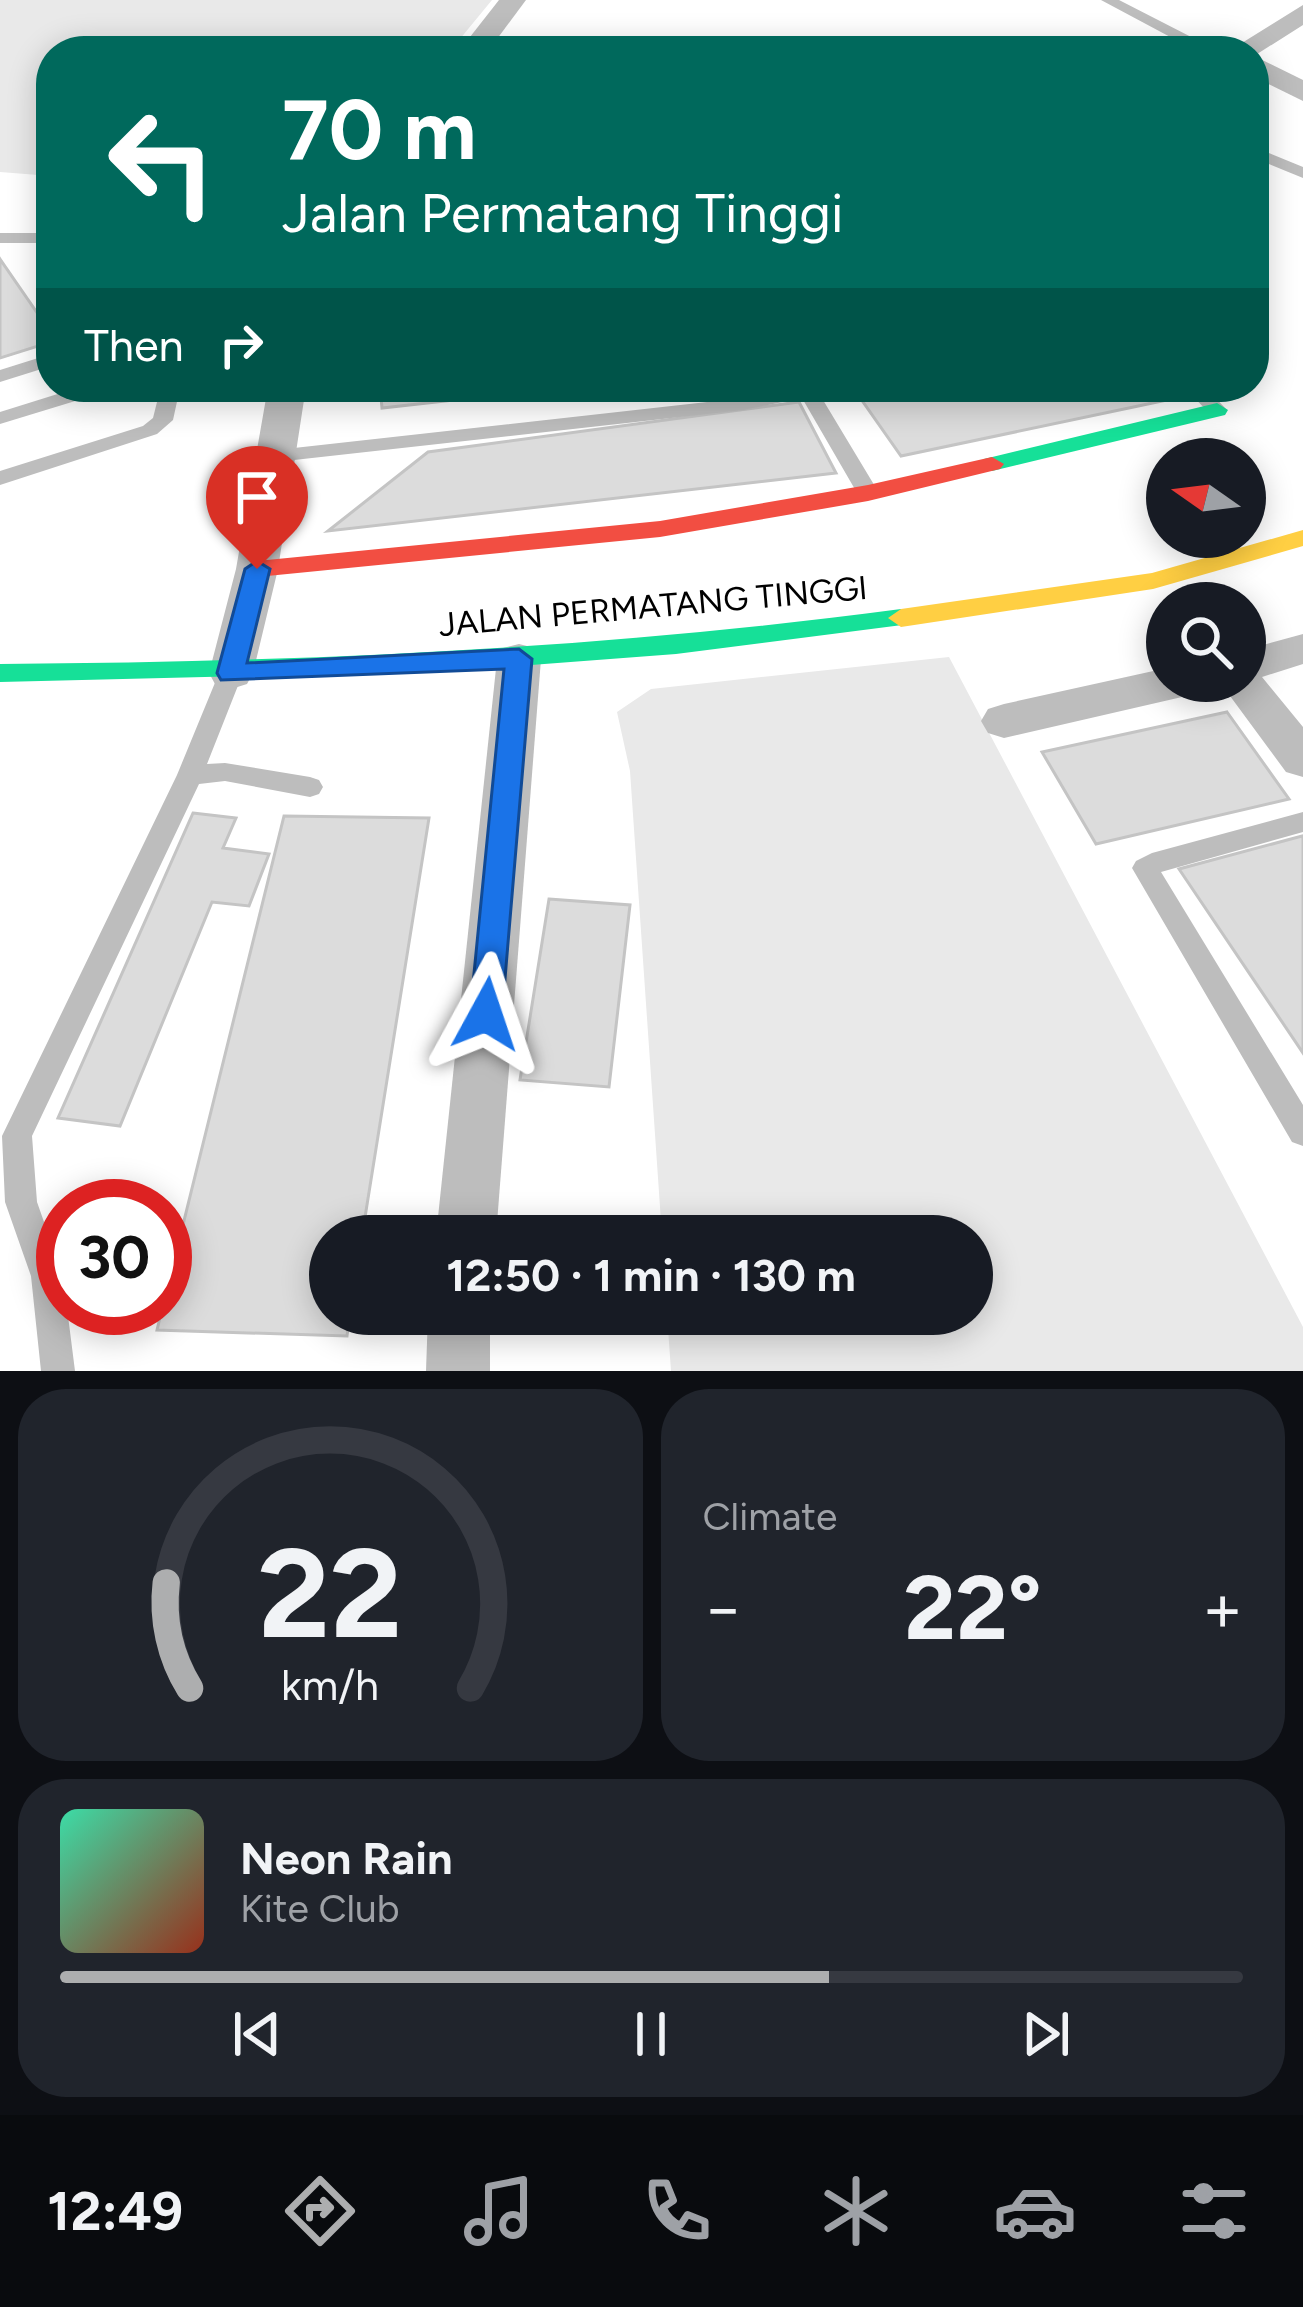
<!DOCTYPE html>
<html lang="en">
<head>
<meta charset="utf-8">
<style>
  body { margin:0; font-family:Figtree,sans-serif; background:#20242c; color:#f1f3f6; height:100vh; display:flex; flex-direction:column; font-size:45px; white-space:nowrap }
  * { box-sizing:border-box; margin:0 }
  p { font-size:39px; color:#9ea1a6 }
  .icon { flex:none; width:66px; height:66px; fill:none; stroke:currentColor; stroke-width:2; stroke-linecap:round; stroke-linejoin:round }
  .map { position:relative; height:1371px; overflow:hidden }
  .panel { display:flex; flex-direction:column; gap:18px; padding:18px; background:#0d0f14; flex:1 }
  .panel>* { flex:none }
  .hud { position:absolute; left:36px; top:36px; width:1233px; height:366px; border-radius:48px; box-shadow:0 6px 30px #0003; background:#00695c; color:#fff; overflow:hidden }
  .needle { width:78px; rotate:284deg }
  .buttons { position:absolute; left:1146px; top:438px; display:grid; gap:24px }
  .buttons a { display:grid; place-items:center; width:120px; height:120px; border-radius:50%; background:#171b24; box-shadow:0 6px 30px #0003; font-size:60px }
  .speed { position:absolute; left:36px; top:1179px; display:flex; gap:24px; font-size:60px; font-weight:700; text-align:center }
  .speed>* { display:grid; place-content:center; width:156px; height:156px; border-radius:50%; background:#171b24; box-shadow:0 6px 30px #0003; line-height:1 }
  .speed .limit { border:18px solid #d22; background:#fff; color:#111 }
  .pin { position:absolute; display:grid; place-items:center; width:102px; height:102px; color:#fff; margin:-123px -51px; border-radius:50% 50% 50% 0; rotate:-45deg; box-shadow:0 0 12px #0007 }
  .pin .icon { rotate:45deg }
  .me { position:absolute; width:132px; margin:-66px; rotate:5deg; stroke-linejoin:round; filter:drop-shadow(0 0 9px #0008) }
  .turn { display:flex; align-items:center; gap:42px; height:252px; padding:0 48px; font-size:54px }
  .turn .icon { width:156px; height:156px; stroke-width:2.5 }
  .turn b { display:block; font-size:84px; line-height:102px }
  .then { display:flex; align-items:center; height:114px; padding:0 48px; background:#0003; gap:24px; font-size:45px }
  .big { font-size:90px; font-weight:700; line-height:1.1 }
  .panel .tile { flex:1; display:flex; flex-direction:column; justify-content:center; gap:18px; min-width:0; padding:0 42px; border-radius:48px; background:#20242c }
  .panel .dial { align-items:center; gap:0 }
  .dial svg { height:312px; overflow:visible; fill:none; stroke:#363941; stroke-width:7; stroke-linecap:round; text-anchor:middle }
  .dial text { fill:#f1f3f6; stroke:none }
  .song { display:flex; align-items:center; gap:36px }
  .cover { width:144px; height:144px; border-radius:18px; background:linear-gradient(135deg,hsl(160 70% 55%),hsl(10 70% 35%)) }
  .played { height:12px; border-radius:6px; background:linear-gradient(90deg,#adaeaf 65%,#363941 65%) }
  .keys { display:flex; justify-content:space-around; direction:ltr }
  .heat { display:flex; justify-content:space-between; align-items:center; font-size:66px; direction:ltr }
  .panel .tiles { flex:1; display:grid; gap:18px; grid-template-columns:1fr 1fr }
  .tile:last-child { grid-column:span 2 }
  .trip { position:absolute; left:309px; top:1215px; width:684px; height:120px; border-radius:60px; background:#171b24; box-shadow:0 6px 30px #0003; font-weight:700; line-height:120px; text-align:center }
  .dock { display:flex; height:192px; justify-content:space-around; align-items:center; background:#090b0e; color:#9ea1a6 }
  .dock .icon { width:84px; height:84px }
  .dock .selected { color:#adaeaf }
  .dock b { font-size:54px; color:#f1f3f6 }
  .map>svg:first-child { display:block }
  .green { fill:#e9e9e9 }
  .building { fill:#dcdcdc; stroke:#c4c4c4; stroke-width:3 }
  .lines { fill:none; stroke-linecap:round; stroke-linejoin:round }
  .lane { fill:#bdbdbd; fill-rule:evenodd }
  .street { fill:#bdbdbd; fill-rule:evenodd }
  .fast { fill:#16e098; fill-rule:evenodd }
  .slow { fill:#ffcf43; fill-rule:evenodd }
  .jam { fill:#f24e42; fill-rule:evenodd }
  .route { fill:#1a73e8; stroke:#114b97; stroke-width:3 }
  .labels { text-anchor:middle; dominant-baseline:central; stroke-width:10; stroke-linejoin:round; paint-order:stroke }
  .street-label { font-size:33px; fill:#000; stroke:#fff }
</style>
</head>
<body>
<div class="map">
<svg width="1303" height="1371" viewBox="0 0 1303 1371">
  <rect width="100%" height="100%" fill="#fff"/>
  <g class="green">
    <path d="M0,0H492L450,51H51V176L0,172Z"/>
    <path d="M949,657L1303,1327V1371H671L667,1314H972V1236H662L630,771L617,712L651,689Z"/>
  </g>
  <g class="building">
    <path d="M0,259L51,333V342L0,358Z"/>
    <path d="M380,387H570L382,408Z"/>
    <path d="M918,387H1150L1162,401L901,456L861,399Z"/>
    <path d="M799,402L836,473L328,531L428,452Z"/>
    <path d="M1227,712L1289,799L1096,844L1042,752Z"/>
    <path d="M193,813L236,818L223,848L269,854L249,906L212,902L120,1126L58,1118Z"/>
    <path d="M284,816L429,818L362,1236H330V1314H350L347,1336L157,1330Z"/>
    <path d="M1302,836L1303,838V1053L1179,869Z"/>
    <path d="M549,899L630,905L609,1087L520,1080Z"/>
  </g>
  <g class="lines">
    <g class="lane">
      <path d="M1101,0H1119L1199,41L1232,51L1189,47Z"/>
      <path d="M1254,147L1303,167V178L1254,158Z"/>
      <rect x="0" y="233" width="51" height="10"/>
      <path d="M51,354V366L0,382V370Z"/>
      <path d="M80,387H111L108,391L0,424V412Z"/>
      <path d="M147,387H169L178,397L173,420L157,434L0,485V471L143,426L153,418L158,398Z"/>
      <path d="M799,387H839L820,395L879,493L876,498H860L802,398L743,410L276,462L266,456L276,450L743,398Z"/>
      <path d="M1184,387H1205L1227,410L1217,416L1210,414Z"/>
      <path d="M231,665L243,673L207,764L225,763L310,777L319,780L323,787L319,794L310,797L225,781L199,784L32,1136L37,1202L63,1276V1308H67L75,1371H41L31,1276L5,1202L2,1136L177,775L219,673Z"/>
      <path d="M1303,812V832L1161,872L1303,1105V1146L1292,1142L1132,868L1136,861L1152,853Z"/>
    </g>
    <g class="street">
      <path d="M499,0H526L488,51H459Z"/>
      <path d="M1303,5V25L1254,56V51H1229Z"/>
      <path d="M531,37L591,43L605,51H521L517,45L521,39Z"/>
      <path d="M1254,56L1303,80V101L1254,77Z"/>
      <path d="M268,387H306L278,569L253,673L247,684L231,689L215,684L209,673L236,569Z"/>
      <path d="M1303,634V664L1262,677L1303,727V777L1286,772L1219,681H1245V650Z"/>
      <path d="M519,644L535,648L541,659L496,1236H436L497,659L503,648Z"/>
      <path d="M1167,668V681H1204L1198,692L1182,697L1004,738L988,733L981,721L988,709L1004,704Z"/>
      <path d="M428,1314H490V1371H426Z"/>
    </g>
    <g class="fast">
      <path d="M1217,403L1228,410L1225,415L992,471L980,464L984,459Z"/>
      <path d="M901,609L914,618L910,624L676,654L451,671L0,682V664C302,662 601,649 901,609Z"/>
    </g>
    <path class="slow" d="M1303,530V546L1153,589L901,627L888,618L901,609L1152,573Z"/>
    <path class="jam" d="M992,457L1004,464L1000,469L868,501L660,537L257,577L244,569L257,561L660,521L868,485Z"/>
  </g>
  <path class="route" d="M257,561L270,569L247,663L519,649L532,659L502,1014L498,1024L486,1028L474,1024L470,1014L504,669L221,680L217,673L245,569Z"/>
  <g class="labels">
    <g class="street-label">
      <text transform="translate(653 606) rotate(-5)">JALAN PERMATANG TINGGI</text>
    </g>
  </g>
</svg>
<div class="buttons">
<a><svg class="needle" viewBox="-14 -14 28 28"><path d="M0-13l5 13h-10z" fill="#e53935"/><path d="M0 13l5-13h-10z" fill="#9ea1a6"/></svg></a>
<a><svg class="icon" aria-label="search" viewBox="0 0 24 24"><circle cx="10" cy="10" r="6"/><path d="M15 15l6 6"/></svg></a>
</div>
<div class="speed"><div class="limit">30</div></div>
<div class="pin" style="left:257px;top:569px;background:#d93025"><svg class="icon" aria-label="arrive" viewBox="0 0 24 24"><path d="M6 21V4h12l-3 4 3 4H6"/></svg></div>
<svg class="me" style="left:486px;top:1014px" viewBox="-20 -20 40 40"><path d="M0-17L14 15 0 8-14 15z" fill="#1a73e8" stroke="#fff" stroke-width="4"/></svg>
<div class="trip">12:50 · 1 min · 130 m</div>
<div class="hud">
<div class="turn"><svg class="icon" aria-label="left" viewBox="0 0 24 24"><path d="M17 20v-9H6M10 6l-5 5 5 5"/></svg><div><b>70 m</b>Jalan Permatang Tinggi</div></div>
<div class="then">Then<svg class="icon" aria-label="right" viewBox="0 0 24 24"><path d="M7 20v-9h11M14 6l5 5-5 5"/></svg></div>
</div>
</div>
<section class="panel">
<div class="tiles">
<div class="tile dial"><svg viewBox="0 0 100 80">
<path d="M14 69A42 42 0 1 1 86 69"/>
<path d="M14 69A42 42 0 0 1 8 42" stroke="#adaeaf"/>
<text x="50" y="56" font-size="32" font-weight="700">22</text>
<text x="50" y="72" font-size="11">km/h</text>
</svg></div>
<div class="tile"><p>Climate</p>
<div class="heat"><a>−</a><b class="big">22°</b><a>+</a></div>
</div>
<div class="tile">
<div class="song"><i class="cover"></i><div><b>Neon Rain</b><p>Kite Club</p></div></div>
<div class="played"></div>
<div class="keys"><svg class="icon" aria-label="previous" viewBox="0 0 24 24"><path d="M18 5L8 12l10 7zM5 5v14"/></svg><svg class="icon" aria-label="pause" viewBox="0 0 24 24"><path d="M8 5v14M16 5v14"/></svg><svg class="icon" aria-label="next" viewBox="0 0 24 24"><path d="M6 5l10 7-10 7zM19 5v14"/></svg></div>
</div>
</div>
</section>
<nav class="dock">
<b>12:49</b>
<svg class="icon selected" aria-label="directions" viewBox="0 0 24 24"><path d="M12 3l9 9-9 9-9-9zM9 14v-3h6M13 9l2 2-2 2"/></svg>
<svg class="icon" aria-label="music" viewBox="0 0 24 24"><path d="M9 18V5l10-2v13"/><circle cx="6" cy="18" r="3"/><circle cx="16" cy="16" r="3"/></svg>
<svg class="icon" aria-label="phone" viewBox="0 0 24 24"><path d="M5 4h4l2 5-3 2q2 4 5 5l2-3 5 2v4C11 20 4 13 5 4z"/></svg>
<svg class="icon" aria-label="climate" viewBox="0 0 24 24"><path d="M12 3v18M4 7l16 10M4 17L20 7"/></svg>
<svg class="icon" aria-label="car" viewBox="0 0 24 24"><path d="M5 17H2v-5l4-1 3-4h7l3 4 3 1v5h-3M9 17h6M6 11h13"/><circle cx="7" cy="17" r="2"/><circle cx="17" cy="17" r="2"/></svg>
<svg class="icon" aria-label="filters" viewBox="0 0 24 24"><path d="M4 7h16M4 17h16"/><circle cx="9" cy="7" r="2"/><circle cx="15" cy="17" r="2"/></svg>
</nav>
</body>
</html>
